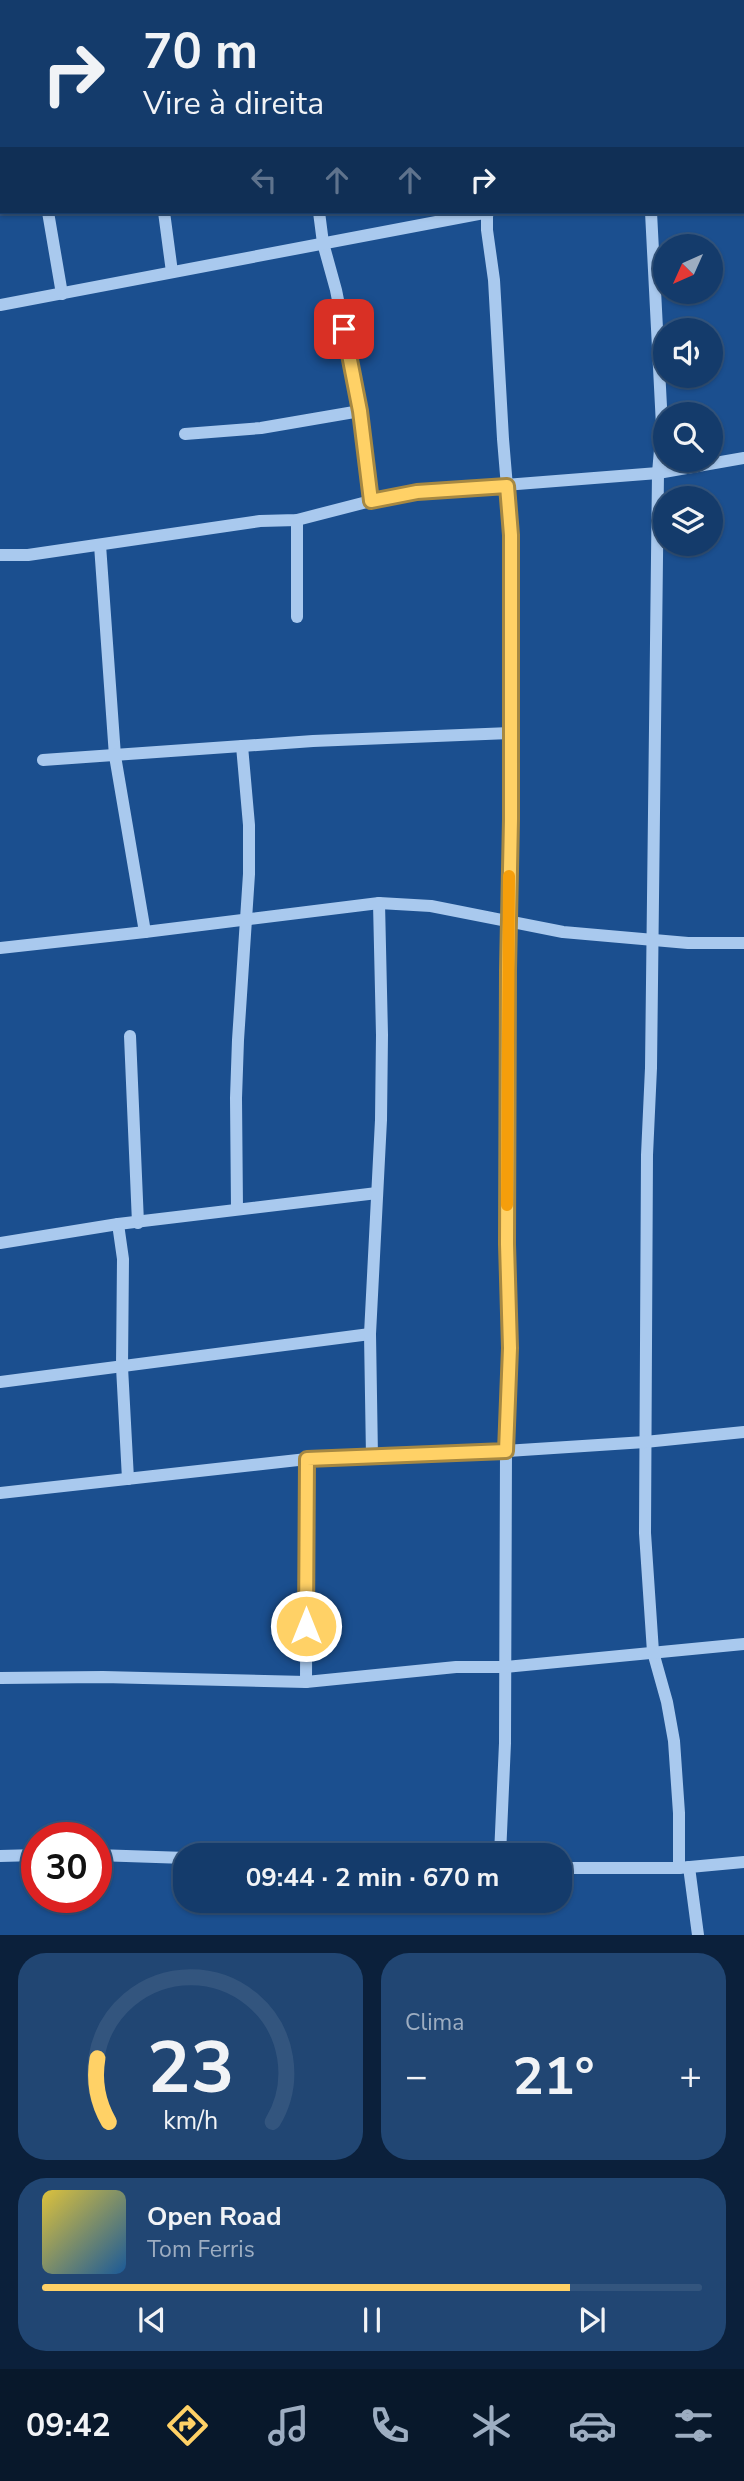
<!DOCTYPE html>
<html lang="pt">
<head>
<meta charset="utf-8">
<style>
  body { margin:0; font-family:"Nunito Sans",sans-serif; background:#214673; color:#f1f3f6; height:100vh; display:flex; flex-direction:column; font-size:26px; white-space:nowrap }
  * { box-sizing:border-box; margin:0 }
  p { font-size:23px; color:#9dadc1 }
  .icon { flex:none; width:38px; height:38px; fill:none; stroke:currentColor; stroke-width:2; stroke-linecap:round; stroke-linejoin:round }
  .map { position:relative; height:1935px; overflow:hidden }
  .drawer { display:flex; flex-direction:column; gap:18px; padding:18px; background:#0b203b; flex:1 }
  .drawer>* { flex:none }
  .top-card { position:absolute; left:0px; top:0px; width:746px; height:214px; box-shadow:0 2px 5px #0004,0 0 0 2px #33557e; background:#143b6b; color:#f1f3f6; overflow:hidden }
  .needle { width:46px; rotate:225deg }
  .tools { position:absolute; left:653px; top:234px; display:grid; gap:14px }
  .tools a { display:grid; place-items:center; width:70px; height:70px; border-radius:50%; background:#143b6b; box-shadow:0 2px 5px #0004,0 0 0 2px #33557e; font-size:35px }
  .speed { position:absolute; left:21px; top:1822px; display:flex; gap:14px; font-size:35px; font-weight:700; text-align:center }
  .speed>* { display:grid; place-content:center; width:91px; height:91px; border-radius:50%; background:#143b6b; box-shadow:0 2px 5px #0004,0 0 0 2px #33557e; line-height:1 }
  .speed .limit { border:10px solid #d22; background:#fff; color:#111 }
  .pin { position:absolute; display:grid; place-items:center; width:60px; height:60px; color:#fff; margin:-30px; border-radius:14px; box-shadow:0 4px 10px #0006 }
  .me { position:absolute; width:77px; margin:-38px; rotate:0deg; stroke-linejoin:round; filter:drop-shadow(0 0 5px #0008) }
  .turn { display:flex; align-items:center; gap:24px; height:147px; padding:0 28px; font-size:32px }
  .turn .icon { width:91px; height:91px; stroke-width:2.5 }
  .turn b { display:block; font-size:49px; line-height:60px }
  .lanes { display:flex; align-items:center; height:66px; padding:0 28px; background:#0003; justify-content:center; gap:35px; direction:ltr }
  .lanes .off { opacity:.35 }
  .big { font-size:52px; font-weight:700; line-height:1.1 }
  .drawer .card { flex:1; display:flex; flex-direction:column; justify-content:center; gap:10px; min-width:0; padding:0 24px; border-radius:28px; background:#214673 }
  .drawer .dial { align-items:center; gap:0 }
  .dial svg { height:182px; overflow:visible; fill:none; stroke:#33557e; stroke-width:7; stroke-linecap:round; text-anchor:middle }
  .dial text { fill:#f1f3f6; stroke:none }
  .song { display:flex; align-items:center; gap:21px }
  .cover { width:84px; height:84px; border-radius:10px; background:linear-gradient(135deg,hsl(50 70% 55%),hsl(210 70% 35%)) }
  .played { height:7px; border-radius:4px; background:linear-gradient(90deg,#ffd166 80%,#33557e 80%) }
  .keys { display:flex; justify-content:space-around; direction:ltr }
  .heat { display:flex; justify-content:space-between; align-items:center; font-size:38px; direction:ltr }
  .drawer .tiles { flex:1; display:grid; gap:18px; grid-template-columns:1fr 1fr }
  .card:last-child { grid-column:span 2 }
  .trip { position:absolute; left:173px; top:1843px; width:399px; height:70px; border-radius:28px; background:#143b6b; box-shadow:0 2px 5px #0004,0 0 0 2px #33557e; font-weight:700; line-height:70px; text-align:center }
  .tab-bar { display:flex; height:112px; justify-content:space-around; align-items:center; background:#08182b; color:#9dadc1 }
  .tab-bar .icon { width:49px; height:49px }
  .tab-bar .active { color:#ffd166 }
  .tab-bar b { font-size:32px; color:#f1f3f6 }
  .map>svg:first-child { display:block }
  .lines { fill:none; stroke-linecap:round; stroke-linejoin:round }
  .minor { stroke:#a9c9ee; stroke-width:12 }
  .route-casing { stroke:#a68842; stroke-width:18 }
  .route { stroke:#ffd166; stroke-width:12 }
  .slow { stroke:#f59e0b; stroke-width:12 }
</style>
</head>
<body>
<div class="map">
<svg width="744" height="1935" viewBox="0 0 744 1935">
  <rect width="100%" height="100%" fill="#1b4f8f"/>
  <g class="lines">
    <g class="minor">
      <path d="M10,0L11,2"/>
      <path d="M135,0L136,2"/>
      <path d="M447,0V2"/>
      <path d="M625,0L626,2"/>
      <path d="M704,2L712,0"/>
      <path d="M48,212L62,294"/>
      <path d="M164,212L172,272"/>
      <path d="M319,212L323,243L336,290L360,411L371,501"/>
      <path d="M487,212V230L494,280L503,439L511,535V819L508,922L507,1244L510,1348L506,1451L505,1743L500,1855"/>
      <path d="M651,212L662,426L658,473L651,1068L647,1155L645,1533L653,1652L667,1702L674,1741L679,1813V1868"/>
      <path d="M0,305L489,212"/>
      <path d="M185,434L261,428L360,411"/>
      <path d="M297,520V617"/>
      <path d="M100,545L115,756L145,932"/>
      <path d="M0,555H28L260,521L297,520L390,496L417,492L658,473L744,458"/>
      <path d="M43,760L313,741L511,733"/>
      <path d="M0,948L145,932L379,903L431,906L563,932L688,943H744"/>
      <path d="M130,1036L138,1223"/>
      <path d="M237,1209L236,1098L238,1040L249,874V825L242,746"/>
      <path d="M118,1224L123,1259L122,1367L128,1479"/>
      <path d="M0,1243L118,1224L377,1193"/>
      <path d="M0,1382L370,1334"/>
      <path d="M372,1457L370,1334L381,1120L382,1035L379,903"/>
      <path d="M0,1493L307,1459L506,1451L645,1442L744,1432"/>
      <path d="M0,1678L103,1677L306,1682L456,1667H505L744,1644"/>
      <path d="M306,1682L307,1459"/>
      <path d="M96,1855L186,1858"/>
      <path d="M0,1856L37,1855"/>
      <path d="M689,1867L698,1935"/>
      <path d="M560,1868H679L744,1862"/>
    </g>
  </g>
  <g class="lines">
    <defs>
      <path id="route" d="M306,1626L307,1459L506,1451L510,1348L507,1244L508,970L511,819V535L507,486L417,492L371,501L360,411L344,329"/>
    </defs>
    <use href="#route" class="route-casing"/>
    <use href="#route" class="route"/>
    <path class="slow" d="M507,1205L509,876"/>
  </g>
</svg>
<div class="tools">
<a><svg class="needle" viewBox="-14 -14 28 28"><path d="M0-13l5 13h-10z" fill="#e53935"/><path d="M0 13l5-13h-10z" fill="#9dadc1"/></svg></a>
<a><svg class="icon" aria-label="sound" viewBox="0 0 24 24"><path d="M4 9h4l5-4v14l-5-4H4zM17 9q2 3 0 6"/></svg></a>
<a><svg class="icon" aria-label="search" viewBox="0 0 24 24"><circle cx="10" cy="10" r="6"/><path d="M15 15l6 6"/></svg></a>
<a><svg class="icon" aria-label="layers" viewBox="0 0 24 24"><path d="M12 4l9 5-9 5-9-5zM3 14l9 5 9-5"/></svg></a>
</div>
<div class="speed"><div class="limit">30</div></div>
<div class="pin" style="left:344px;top:329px;background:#d93025"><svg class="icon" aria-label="arrive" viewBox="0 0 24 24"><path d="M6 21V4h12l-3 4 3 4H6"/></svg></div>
<svg class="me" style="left:306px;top:1626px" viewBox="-20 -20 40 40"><circle r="17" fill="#ffd166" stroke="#fff" stroke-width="3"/><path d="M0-11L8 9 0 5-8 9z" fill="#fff"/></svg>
<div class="trip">09:44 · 2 min · 670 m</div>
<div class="top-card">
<div class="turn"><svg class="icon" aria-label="right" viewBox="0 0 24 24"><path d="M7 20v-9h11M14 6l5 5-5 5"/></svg><div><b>70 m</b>Vire à direita</div></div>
<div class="lanes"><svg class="icon off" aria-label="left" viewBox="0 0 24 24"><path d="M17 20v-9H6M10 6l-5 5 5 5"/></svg><svg class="icon off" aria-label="ahead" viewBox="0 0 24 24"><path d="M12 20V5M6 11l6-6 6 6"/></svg><svg class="icon off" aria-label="ahead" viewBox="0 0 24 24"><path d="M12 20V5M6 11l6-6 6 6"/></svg><svg class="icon" aria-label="right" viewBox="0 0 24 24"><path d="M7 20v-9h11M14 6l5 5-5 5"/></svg></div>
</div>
</div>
<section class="drawer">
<div class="tiles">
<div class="card dial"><svg viewBox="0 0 100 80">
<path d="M14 69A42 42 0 1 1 86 69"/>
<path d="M14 69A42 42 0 0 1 9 41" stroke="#ffd166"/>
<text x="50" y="56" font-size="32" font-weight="700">23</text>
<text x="50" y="72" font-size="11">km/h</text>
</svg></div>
<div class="card"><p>Clima</p>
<div class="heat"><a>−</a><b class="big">21°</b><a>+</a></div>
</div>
<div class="card">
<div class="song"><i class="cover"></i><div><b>Open Road</b><p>Tom Ferris</p></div></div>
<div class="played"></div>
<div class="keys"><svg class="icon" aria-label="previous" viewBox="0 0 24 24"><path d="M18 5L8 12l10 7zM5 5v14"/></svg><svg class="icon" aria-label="pause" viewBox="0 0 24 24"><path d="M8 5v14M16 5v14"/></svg><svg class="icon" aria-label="next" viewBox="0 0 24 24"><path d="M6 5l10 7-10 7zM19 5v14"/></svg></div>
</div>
</div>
</section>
<nav class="tab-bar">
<b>09:42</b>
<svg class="icon active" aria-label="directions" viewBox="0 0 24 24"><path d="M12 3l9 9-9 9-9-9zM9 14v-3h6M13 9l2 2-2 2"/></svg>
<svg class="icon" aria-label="music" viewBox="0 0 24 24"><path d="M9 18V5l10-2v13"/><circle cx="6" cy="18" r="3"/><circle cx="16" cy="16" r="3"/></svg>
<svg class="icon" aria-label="phone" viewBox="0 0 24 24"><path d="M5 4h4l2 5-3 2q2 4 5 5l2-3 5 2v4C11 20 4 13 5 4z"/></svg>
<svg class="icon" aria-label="climate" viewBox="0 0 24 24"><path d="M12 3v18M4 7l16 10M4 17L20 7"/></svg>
<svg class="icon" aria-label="car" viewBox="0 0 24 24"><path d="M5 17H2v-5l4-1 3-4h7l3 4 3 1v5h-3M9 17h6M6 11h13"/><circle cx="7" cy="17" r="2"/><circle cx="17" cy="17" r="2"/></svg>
<svg class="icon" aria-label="filters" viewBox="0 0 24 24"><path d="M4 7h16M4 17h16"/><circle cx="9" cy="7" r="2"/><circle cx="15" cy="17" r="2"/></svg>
</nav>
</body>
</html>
